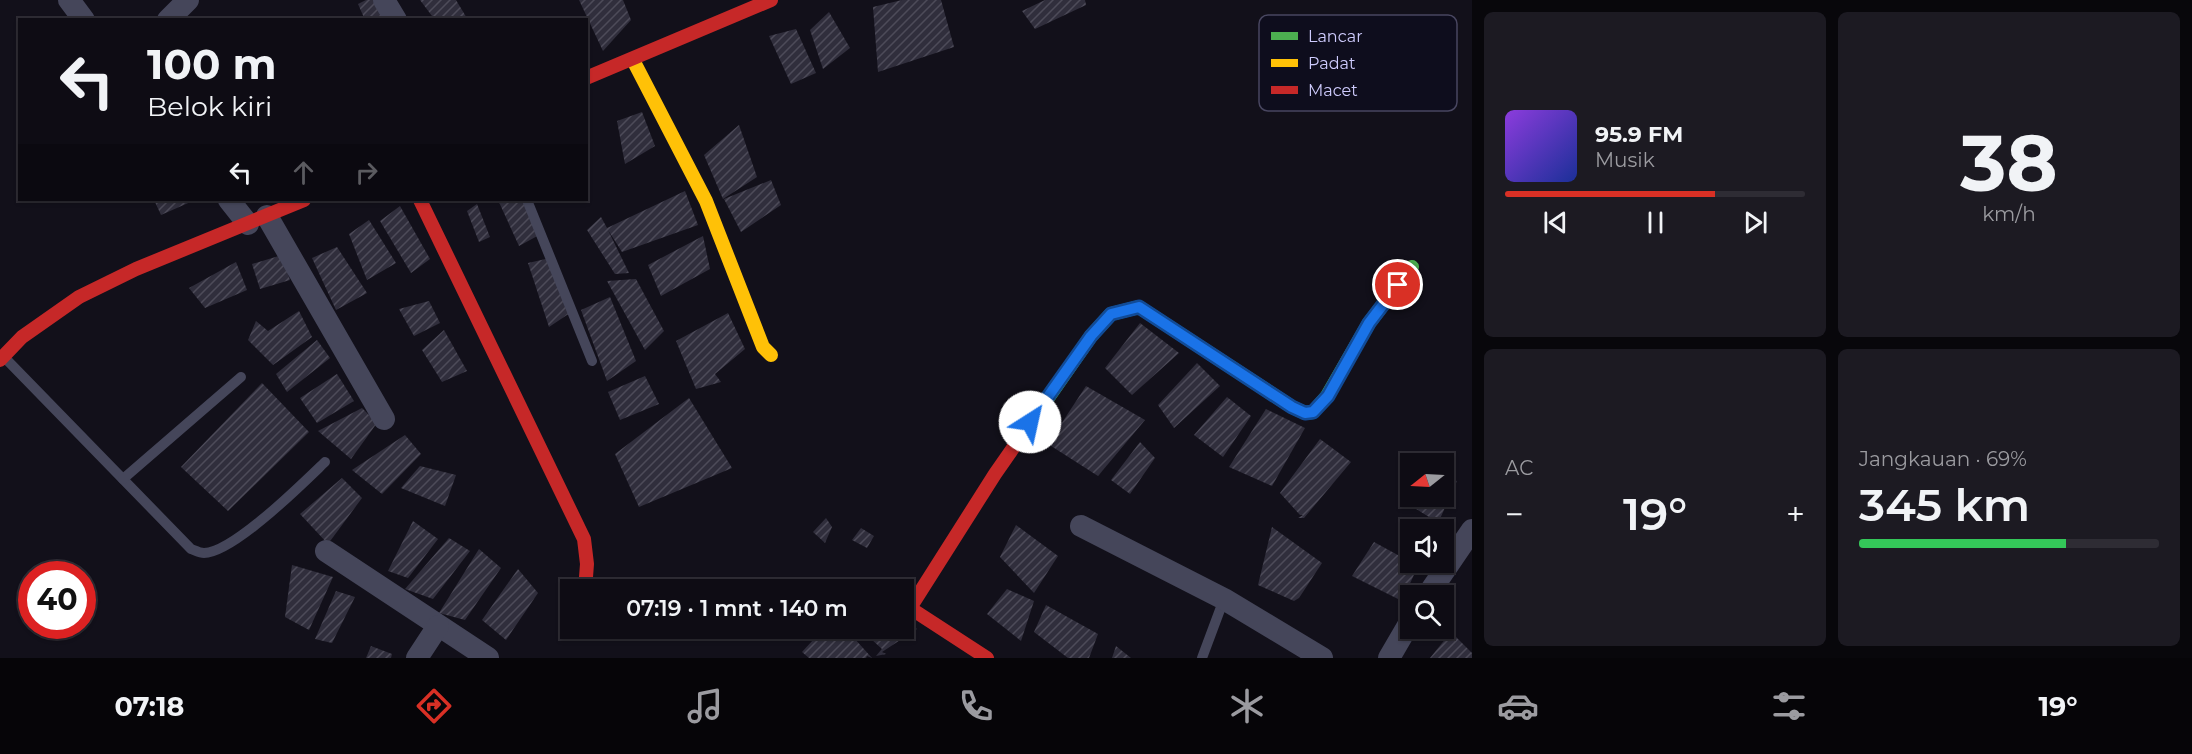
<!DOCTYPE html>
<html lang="id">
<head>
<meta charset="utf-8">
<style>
  body { margin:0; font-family:Montserrat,sans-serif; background:#1c1a22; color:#f1f3f6; height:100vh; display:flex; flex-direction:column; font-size:22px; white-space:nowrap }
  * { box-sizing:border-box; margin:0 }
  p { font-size:20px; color:#9b9ba0 }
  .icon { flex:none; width:33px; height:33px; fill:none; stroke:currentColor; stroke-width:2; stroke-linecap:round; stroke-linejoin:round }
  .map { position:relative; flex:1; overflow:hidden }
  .sheet { display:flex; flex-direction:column; gap:12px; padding:12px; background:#08070b; width:720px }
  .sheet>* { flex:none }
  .top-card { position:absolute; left:18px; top:18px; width:570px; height:183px; border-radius:0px; box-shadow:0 2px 4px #0004,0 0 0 2px #2e2c34; background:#0e0c14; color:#f1f3f6; overflow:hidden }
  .needle { width:39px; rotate:252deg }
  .controls { position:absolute; left:1400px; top:453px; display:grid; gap:12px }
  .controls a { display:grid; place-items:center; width:54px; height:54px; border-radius:0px; background:#0e0c14; box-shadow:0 2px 4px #0004,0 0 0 2px #2e2c34; font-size:30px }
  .speed { position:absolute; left:18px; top:561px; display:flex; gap:12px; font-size:30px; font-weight:700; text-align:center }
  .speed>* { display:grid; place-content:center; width:78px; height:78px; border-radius:50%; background:#0e0c14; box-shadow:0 2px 4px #0004,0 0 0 2px #2e2c34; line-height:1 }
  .speed .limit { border:9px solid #d22; background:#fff; color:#111 }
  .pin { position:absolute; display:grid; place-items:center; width:51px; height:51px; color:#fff; margin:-26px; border:3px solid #fff; border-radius:50%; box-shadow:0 2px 6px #0007 }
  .me { position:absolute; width:66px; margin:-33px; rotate:35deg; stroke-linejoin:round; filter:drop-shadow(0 0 4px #0008) }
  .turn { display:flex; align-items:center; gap:21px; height:126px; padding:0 30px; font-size:27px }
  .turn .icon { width:78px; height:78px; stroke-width:2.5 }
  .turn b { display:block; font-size:42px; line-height:51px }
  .lanes { display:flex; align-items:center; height:57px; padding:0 30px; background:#0003; justify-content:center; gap:30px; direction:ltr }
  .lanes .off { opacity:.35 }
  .big { font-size:45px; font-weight:600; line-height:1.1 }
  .sheet .tile { flex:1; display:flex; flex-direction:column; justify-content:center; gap:9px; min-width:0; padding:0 21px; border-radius:9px; background:#1c1a22 }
  .sheet .dial { align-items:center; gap:0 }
  .dial b { font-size:78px; line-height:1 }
  .song { display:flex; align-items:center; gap:18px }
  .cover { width:72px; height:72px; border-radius:9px; background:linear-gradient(135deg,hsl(270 70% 55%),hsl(230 70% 35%)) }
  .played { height:6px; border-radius:3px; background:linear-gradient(90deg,#d93025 70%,#2e2c34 70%) }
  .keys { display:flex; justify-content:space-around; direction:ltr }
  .heat { display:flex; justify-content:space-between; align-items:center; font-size:33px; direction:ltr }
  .charge { height:9px; border-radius:4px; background:linear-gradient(90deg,#34c759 69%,#2e2c34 0) }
  .sheet .tiles { flex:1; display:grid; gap:12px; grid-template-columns:repeat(2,1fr) }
  .trip { position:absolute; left:560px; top:579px; width:354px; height:60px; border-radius:0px; background:#0e0c14; box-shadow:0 2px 4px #0004,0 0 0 2px #2e2c34; font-weight:600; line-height:60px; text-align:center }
  .tabs { display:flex; height:96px; justify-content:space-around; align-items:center; background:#060508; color:#9b9ba0 }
  .tabs .icon { width:42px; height:42px }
  .tabs .current { color:#d93025 }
  .tabs b { font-size:27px; color:#f1f3f6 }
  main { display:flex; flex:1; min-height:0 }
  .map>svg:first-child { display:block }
  .building { fill:url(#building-hatch) }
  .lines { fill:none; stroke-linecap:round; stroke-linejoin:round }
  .lane { stroke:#45465a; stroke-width:10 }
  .street { stroke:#45465a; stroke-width:22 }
  .fast { stroke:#4caf50; stroke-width:14 }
  .slow { stroke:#ffc107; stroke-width:14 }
  .jam { stroke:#c62828; stroke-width:14 }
  .route-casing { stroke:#114b97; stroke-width:15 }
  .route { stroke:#1a73e8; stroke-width:10 }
  .key { fill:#0e0d1d; stroke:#484660; stroke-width:1.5 }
  .key-label { font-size:16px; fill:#cecbfd }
</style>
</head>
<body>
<main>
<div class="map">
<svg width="1472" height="658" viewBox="0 0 1472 658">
  <defs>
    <pattern id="building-hatch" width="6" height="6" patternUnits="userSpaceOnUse" patternTransform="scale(1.5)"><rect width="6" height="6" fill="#302e3c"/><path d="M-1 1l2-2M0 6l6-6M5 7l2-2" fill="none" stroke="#4d4b59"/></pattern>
  </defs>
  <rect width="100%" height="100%" fill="#12101a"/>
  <g class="building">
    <path d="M366,0H379L389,20H365L358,4Z"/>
    <path d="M420,0H456L468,20H435Z"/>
    <path d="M579,0H623L631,20L603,51Z"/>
    <path d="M902,0H941L954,47L878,72L873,7Z"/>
    <path d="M1045,0H1085L1086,5L1035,29L1022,11Z"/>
    <path d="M829,12L850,48L823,69L810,30Z"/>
    <path d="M796,29L816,73L791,84L769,36Z"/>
    <path d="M642,112L655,146L625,164L617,121Z"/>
    <path d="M739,125L757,177L723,199L704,155Z"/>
    <path d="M771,180L781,205L741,232L724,199Z"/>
    <path d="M685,191L698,225L622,252L608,230L629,273L615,274L587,230L601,217L607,228Z"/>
    <path d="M154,200H195L161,215Z"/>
    <path d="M498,200H527L541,234L519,246Z"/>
    <path d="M477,204L490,237L479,242L467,211Z"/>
    <path d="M400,206L430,259L411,273L380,221Z"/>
    <path d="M369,220L396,263L367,280L349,234Z"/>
    <path d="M703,236L710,269L661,296L648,265Z"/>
    <path d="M337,247L367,293L336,310L312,258Z"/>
    <path d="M282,255L290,280L260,289L252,264Z"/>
    <path d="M550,258L570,313L549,327L528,263Z"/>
    <path d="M236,262L247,290L205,308L189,288Z"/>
    <path d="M636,279L664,331L645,350L607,281Z"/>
    <path d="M610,297L636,361L607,381L581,310Z"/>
    <path d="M429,301L440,323L414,336L399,309Z"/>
    <path d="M299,311L312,337L273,365L248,340L256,321L268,331Z"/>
    <path d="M728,313L745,349L715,374L721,382L696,389L676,341Z"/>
    <path d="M1140,323L1179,353L1132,395L1105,368Z"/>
    <path d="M444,330L467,371L442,382L422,350Z"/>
    <path d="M317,340L330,358L287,392L276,374Z"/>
    <path d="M1197,363L1220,386L1174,428L1158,405Z"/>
    <path d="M337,374L354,401L317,423L300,398Z"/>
    <path d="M645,376L659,404L620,420L608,392Z"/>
    <path d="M262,383L309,432L228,511L181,467Z"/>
    <path d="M1086,386L1145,420L1098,476L1048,444Z"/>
    <path d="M1227,397L1251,416L1223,457L1194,435Z"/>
    <path d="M689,398L732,468L639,507L615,454Z"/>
    <path d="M362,408L377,423L351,459L318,431Z"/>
    <path d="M1266,409L1305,428L1272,486L1229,467Z"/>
    <path d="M405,435L421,454L382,494L352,470Z"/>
    <path d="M1320,439L1351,462L1304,518H1298L1303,515H1300L1280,493Z"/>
    <path d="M1140,442L1155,458L1130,494L1111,480Z"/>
    <path d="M420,466L456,475L445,506L401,488Z"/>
    <path d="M342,478L362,498L328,544L300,514Z"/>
    <path d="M1443,478L1457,481L1439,521L1442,525L1400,499L1410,479V496H1443Z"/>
    <path d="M826,518L832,527L825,543L813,532Z"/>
    <path d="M413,521L438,539L408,578L388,571Z"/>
    <path d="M1016,525L1058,556L1034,593L1000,557Z"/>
    <path d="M1272,527L1322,563L1299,598L1294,601L1258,585Z"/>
    <path d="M861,528L874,536L867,548L852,540Z"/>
    <path d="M449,538L470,551L433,599L405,589Z"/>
    <path d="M1374,542L1418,566L1402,601L1352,576Z"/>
    <path d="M479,549L501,568L465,620L439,613Z"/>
    <path d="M292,565L333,577L309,630L285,617Z"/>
    <path d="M518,569L538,593L506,640L482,620Z"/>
    <path d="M1007,589L1034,601L1021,641L987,614Z"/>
    <path d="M336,591L355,597L332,643L315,639Z"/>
    <path d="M1046,605L1098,634L1089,658H1068L1034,632Z"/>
    <path d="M903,616L917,629L882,652L886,654L876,656L882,649L859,628H903Z"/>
    <path d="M824,628H845L872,658L867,656L866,658H809L802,652Z"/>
    <path d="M1451,632L1472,653V658H1430Z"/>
    <path d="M371,646L392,654L391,658H366Z"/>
    <path d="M1116,646L1131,658H1112Z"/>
  </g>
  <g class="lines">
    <g class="lane">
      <path d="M527,200L592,361"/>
      <path d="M6,359L191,549C194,550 200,553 204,553C233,553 303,483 325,462"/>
      <path d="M123,479L241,377"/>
      <path d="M1202,658L1224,599"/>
    </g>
    <g class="street">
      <path d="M69,0L84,20"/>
      <path d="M384,0L396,20"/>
      <path d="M168,20L188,0"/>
      <path d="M229,200L248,224"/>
      <path d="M267,216L384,419"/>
      <path d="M1081,526L1224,599L1322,658"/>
      <path d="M326,551L488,658"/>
      <path d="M1427,596L1472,530"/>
      <path d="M417,658L438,626"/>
      <path d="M1389,658L1410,622"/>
    </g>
    <path class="fast" d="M1041,408L1091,336L1111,314L1139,307L1292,407L1305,413L1313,412L1327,396L1369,323L1412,267"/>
    <path class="slow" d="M633,60L706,201L763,347L771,355"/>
    <g class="jam">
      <path d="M586,78L771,0"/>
      <path d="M420,200L584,539L587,564L585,590"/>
      <path d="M0,360L22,337L79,297L136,269L304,200"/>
      <path d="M987,658L910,608L995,474L1041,408"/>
    </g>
  </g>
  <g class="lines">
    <defs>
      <path id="route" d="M1030,422L1091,336L1111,314L1139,307L1292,407L1305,413L1313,412L1328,396L1369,323L1398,285"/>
    </defs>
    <use href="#route" class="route-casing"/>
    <use href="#route" class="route"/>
  </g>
  <rect x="1259" y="15" width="198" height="96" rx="9" class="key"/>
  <rect x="1271" y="32" width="27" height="8" fill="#4caf50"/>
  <rect x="1271" y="59" width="27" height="8" fill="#ffc107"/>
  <rect x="1271" y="86" width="27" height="8" fill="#c62828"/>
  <g class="key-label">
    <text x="1308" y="42">Lancar</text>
    <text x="1308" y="69">Padat</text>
    <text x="1308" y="96">Macet</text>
  </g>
</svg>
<div class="controls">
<a><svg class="needle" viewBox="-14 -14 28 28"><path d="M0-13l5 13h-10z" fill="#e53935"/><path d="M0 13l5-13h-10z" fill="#9b9ba0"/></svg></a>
<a><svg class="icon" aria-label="sound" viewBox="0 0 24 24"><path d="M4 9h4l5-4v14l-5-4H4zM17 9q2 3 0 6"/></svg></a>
<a><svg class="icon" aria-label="search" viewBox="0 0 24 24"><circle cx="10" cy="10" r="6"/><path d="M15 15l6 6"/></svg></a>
</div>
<div class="speed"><div class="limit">40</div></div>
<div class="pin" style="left:1398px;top:285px;background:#d93025"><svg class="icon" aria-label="arrive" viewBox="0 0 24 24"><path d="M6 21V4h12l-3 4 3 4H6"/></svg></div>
<svg class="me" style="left:1030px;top:422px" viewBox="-20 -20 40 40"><circle r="19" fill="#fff"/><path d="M0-13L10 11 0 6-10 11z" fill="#1a73e8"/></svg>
<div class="trip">07:19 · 1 mnt · 140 m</div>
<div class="top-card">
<div class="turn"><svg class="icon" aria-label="left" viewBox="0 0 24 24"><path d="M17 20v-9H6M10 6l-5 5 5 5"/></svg><div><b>100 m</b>Belok kiri</div></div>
<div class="lanes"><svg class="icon" aria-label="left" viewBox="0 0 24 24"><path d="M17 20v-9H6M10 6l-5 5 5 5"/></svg><svg class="icon off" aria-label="ahead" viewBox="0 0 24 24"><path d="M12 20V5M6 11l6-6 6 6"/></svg><svg class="icon off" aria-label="right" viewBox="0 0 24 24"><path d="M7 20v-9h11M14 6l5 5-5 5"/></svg></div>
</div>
</div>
<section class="sheet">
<div class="tiles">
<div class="tile">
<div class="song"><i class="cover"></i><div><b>95.9 FM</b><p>Musik</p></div></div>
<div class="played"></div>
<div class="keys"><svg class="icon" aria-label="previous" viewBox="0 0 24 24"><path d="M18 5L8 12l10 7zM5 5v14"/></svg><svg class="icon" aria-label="pause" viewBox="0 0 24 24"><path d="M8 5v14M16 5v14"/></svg><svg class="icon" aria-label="next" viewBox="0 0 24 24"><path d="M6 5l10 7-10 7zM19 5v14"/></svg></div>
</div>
<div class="tile dial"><b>38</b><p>km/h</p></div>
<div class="tile"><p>AC</p>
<div class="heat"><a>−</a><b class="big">19°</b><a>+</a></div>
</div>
<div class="tile"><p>Jangkauan · 69%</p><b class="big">345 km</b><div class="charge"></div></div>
</div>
</section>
</main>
<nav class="tabs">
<b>07:18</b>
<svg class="icon current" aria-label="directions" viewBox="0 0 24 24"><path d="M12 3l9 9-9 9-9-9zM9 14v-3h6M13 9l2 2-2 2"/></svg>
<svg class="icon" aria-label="music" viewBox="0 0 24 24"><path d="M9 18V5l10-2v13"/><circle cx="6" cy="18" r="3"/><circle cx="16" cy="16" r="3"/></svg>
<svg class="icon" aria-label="phone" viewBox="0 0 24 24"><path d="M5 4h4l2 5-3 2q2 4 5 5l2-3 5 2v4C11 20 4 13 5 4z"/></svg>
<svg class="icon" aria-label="climate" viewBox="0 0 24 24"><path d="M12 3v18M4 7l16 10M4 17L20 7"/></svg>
<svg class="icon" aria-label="car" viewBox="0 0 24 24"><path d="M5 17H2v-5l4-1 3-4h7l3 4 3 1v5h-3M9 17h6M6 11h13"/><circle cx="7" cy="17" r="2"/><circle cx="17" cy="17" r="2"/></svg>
<svg class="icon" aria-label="filters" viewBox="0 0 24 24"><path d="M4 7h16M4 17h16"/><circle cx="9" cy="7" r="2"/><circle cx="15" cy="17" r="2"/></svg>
<b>19°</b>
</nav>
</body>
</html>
